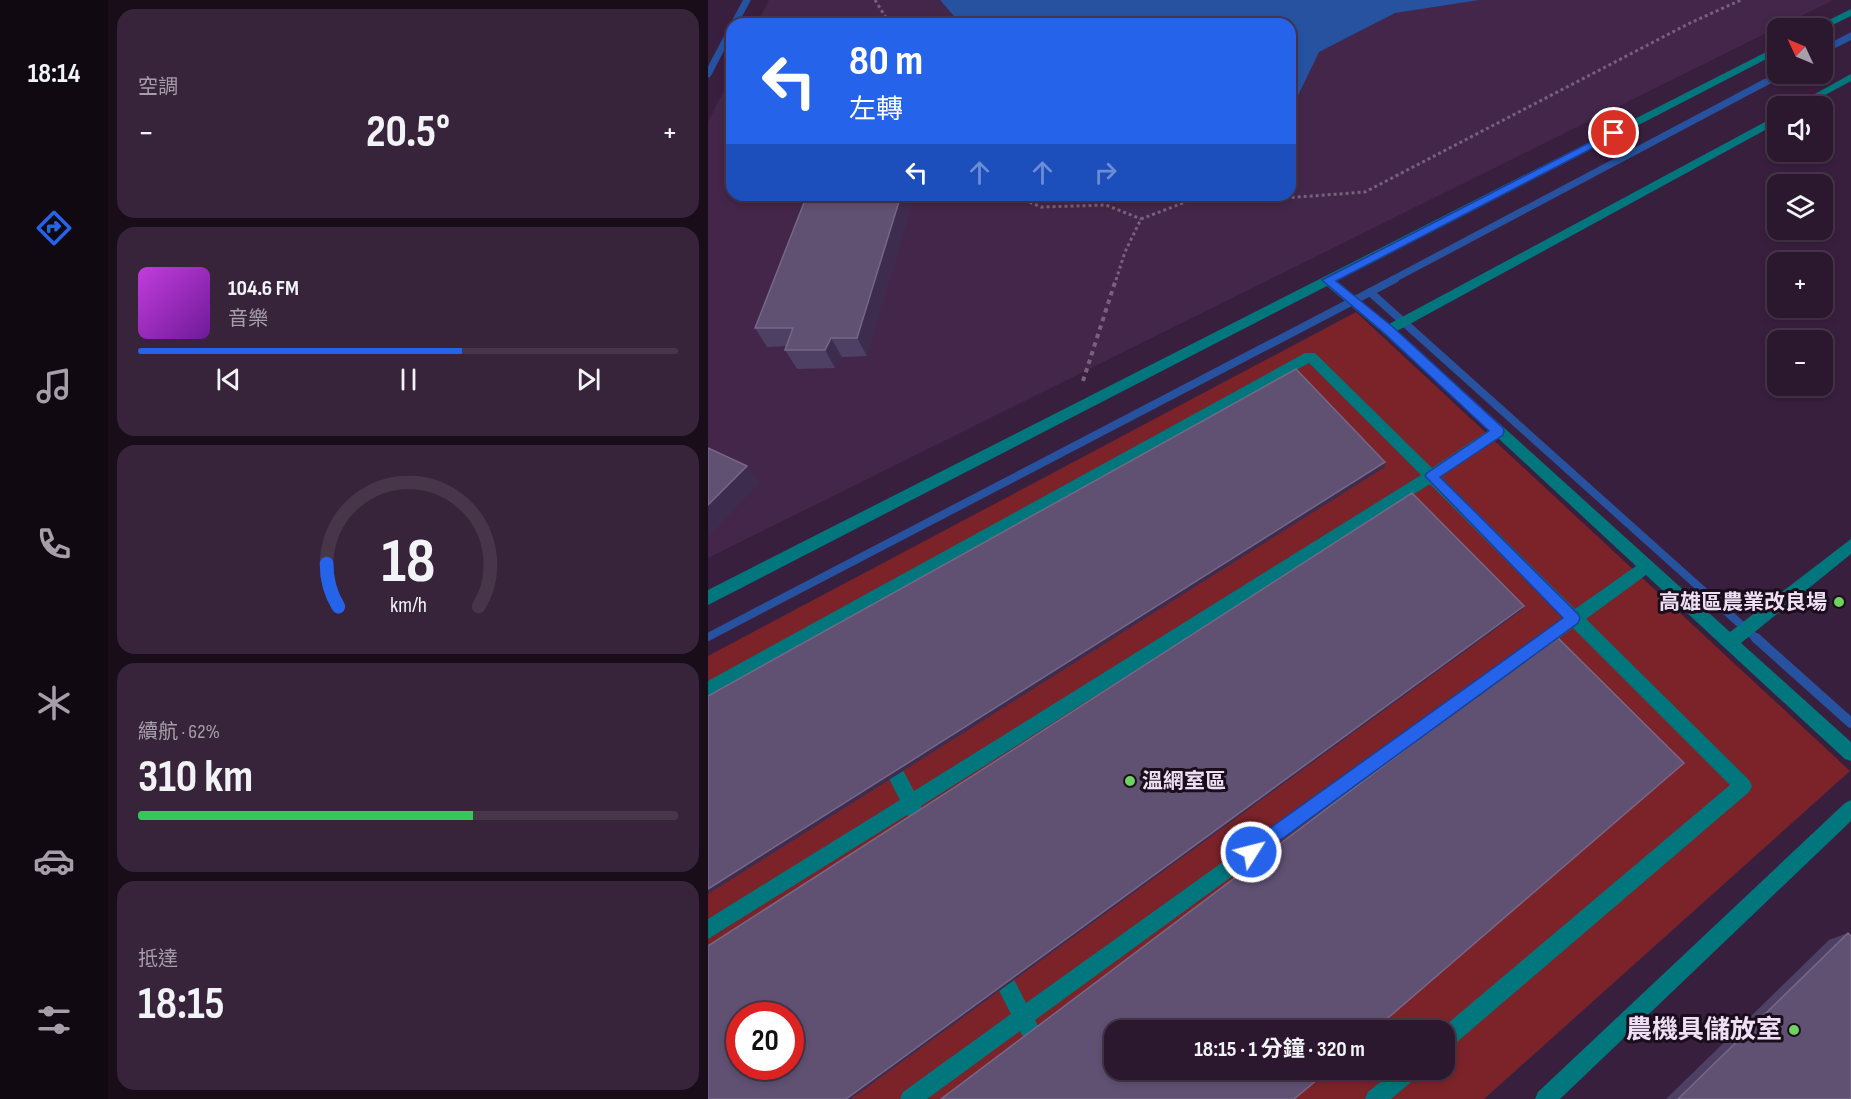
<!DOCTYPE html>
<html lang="zh-TW">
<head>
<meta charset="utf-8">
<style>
  body { margin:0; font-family:"Sofia Sans Condensed","Noto Sans TC",sans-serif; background:#37243a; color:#f1f3f6; height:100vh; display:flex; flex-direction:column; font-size:22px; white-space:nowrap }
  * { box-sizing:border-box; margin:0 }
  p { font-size:20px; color:#a69faa }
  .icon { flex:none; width:33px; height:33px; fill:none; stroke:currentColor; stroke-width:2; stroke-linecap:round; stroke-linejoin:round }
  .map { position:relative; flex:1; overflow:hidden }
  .details { display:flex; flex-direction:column; gap:9px; padding:9px; background:#180d19; width:600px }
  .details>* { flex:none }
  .banner { position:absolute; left:18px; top:18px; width:570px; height:183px; border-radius:18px; box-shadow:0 3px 9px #0003,0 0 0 2px #47364a; background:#2563eb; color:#fff; overflow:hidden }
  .needle { width:39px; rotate:314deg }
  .tools { position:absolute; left:1059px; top:18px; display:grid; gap:12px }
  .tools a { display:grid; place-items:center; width:66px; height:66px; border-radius:12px; background:#2b172e; box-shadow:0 3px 9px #0003,0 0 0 2px #47364a; font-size:30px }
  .speed { position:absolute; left:18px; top:1002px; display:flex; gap:12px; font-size:30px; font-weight:700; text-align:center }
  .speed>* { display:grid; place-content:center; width:78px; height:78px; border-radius:50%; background:#2b172e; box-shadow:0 3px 9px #0003,0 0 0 2px #47364a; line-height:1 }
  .speed .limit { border:9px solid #d22; background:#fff; color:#111 }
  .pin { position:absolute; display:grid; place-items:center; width:51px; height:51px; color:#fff; margin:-26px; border:3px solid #fff; border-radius:50%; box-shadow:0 2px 6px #0007 }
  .me { position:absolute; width:66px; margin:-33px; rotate:54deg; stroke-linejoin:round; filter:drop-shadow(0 0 4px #0008) }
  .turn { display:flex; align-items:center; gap:21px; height:126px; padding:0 24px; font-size:27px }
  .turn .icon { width:78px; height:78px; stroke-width:2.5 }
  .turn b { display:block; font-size:42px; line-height:51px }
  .lanes { display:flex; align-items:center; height:57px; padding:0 24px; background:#0003; justify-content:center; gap:30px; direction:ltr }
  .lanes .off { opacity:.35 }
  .big { font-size:45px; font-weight:700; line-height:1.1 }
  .details .tile { flex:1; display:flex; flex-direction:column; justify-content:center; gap:9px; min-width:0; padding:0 21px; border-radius:18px; background:#37243a }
  .details .dial { align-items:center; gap:0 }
  .dial svg { height:156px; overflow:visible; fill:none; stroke:#47364a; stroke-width:7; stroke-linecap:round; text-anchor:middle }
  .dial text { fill:#f1f3f6; stroke:none }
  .song { display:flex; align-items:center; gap:18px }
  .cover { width:72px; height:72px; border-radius:9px; background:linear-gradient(135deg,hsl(290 70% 55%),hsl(280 70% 35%)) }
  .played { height:6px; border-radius:3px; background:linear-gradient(90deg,#2563eb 60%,#47364a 60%) }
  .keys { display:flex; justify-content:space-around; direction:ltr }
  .heat { display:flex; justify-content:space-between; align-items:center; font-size:33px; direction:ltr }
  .charge { height:9px; border-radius:4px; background:linear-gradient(90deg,#34c759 62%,#47364a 0) }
  .trip { position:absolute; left:396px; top:1020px; width:351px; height:60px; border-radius:18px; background:#2b172e; box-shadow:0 3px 9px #0003,0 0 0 2px #47364a; font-weight:700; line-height:60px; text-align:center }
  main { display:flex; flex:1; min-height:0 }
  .tab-bar { display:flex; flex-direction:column; width:108px; justify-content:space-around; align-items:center; background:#110912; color:#a69faa }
  .tab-bar .icon { width:42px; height:42px }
  .tab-bar .active { color:#2563eb }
  .tab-bar b { font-size:27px; color:#f1f3f6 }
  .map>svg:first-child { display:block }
  .built { fill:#44264a }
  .green { fill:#7c2329; fill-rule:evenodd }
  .water { fill:#2652a0 }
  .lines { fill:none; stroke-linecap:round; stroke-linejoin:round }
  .stream-far2 { stroke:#2652a0; stroke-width:7 }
  .stream-far1 { stroke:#2652a0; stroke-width:8 }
  .stream { stroke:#2652a0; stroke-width:10 }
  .path-far1 { stroke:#77617c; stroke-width:3; stroke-dasharray:3 3; stroke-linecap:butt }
  .path { stroke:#77617c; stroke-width:4; stroke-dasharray:4.5 4.5; stroke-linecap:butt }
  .minor { fill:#01777d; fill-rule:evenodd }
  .wall { fill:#4e4064 }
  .shaded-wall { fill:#3e2c4e }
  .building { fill:#605173; stroke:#766788; stroke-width:1.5; fill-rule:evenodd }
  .route { fill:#2563eb; stroke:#184099; stroke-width:1.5 }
  .poi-dot { fill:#6fd35f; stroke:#1a0e1c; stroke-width:2 }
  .labels { text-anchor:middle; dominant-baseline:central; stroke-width:6; stroke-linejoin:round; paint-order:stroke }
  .poi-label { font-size:21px; font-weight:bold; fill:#f0dff4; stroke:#1a0e1c; text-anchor:end }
  .near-poi-label { font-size:26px; font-weight:bold; fill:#f0dff4; stroke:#1a0e1c; text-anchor:end }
</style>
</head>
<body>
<main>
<nav class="tab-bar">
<b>18:14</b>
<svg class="icon active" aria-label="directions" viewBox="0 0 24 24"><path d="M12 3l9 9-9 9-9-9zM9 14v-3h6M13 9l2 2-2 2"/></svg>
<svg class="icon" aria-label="music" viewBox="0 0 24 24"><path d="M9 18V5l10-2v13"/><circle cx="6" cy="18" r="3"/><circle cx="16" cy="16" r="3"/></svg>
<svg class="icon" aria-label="phone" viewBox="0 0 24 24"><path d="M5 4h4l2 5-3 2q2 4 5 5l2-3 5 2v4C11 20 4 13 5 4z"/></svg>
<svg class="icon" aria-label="climate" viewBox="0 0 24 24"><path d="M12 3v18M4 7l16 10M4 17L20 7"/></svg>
<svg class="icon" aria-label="car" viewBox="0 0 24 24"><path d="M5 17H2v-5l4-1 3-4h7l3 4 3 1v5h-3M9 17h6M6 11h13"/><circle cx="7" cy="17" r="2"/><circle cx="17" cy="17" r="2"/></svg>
<svg class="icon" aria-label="filters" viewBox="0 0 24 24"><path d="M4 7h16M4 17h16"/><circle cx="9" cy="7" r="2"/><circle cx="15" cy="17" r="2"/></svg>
</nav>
<section class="details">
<div class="tile"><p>空調</p>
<div class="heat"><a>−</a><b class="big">20.5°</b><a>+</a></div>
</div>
<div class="tile">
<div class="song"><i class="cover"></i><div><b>104.6 FM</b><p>音樂</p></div></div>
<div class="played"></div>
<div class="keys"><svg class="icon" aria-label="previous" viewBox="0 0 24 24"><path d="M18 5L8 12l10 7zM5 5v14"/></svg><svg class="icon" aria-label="pause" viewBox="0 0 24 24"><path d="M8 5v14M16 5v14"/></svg><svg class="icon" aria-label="next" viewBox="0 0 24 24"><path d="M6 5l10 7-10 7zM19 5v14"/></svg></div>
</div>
<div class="tile dial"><svg viewBox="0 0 100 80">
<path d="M14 69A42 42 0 1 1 86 69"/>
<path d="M14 69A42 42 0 0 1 8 47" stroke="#2563eb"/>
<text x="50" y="56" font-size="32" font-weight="700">18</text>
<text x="50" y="72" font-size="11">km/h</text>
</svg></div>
<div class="tile"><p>續航 · 62%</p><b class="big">310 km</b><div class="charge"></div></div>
<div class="tile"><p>抵達</p><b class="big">18:15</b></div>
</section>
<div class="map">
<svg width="1143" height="1099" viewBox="0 0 1143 1099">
  <rect width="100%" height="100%" fill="#391f3e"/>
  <path class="built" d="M61,0H1125L0,558V122L24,75V195H582V24H49Z"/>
  <path class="green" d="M648,312L1142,771L776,1099H0V656ZM32,1016H82V1066H32ZM406,1030H736V1070H406Z"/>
  <path class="water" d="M232,0H771L687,13L611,52L582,112V24H253Z"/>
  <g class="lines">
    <g class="stream-far2">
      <path d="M26,24L39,0"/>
      <path d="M1114,51L1143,36"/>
      <path d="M0,74L24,28"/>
      <path d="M684,280L1073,74"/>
    </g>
    <g class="stream-far1">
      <path d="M662,292L1049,639"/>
      <path d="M0,637L687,279"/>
    </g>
    <path class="stream" d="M1048,638L1143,723"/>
    <g class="path-far1">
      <path d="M167,0L182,24"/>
      <path d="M305,195L333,207L398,205L433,219"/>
      <path d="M560,195L577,198L657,192L982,23L1033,0"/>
      <path d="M408,280L417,252L433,219L496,195"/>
    </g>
    <path class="path" d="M375,381L408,279"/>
    <g class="minor">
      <path d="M1143,9V16L1114,30L1105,28Z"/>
      <path d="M1070,46V53L629,281L681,324L1070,115V123L689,331L1022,632L1143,539V554L1033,643L1143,742V761L1137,759L938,575L878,619L1041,780L1044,786L1041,792L743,1047L736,1050V1030H732L1022,785L865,628L327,1020L342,1049L339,1056L332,1059L325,1056L312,1031L219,1099H192L195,1092L303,1014L280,969L283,962L290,959L297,962L318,1003L855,618L722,484L213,806L216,812L213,818L207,821L199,815L0,939V919L192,800L171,759L174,753L180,751L186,753L206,791L713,475L601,363L0,698V681L597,353H607L724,468L781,430L675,333L619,286L0,605V590ZM790,438L928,566L867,609L733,477Z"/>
      <path d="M1143,74V81L1097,106H1085Z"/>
      <path d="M1143,800V821L852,1099H827L830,1092L1137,803Z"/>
      <path d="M687,1070H712L709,1077L683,1099H657L660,1092Z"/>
    </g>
  </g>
  <g class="wall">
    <path d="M99,195L159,356L134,357L127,368L89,369L77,350L78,346L59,347L47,328Z"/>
    <path d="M1140,933L1143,1099H958L1121,940Z"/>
  </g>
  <g class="shaded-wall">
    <path d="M193,195H207L159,356L149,338Z"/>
    <path d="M123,338L134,357L127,368L117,350Z"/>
    <path d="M677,462V467L0,894V889Z"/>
    <path d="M39,466L52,483L0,537V505Z"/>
    <path d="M816,606L814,610L143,1099H138Z"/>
  </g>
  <g class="building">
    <path d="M99,195H193L149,338H123L117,350H77L85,328H47Z"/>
    <path d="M588,369L677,462L0,889V696Z"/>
    <path d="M0,448L39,466L0,505Z"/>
    <path d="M704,493L816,606L138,1099H0V946ZM32,1016H82V1066H32Z"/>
    <path d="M848,636L976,763L666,1030H406V1070H621L586,1099H233Z"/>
    <path d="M1140,933L1143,936V1099H970Z"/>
  </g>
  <path class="route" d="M906,130L910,131V135L628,281L685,327L795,428L796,431L795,435L732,477L870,614L872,618L870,623L548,858L543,860L537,858L535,852L537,846L855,618L717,476L719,473L781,431L676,333L614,280Z"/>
  <g class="poi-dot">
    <circle cx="1131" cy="602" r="6"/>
    <circle cx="422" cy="781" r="6"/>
    <circle cx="1086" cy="1030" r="6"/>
  </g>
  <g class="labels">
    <g class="poi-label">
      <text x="1119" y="602">高雄區農業改良場</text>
      <text x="434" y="781" text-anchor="start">溫網室區</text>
    </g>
    <g class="near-poi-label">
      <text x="1074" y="1030">農機具儲放室</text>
    </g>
  </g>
</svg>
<div class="tools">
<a><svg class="needle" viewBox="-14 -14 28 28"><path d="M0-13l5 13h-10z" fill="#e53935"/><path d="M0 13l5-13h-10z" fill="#a69faa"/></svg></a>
<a><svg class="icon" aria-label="sound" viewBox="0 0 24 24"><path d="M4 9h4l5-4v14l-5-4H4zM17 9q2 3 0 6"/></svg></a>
<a><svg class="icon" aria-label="layers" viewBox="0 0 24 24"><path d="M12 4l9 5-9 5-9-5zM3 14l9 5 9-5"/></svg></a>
<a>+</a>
<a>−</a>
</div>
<div class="speed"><div class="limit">20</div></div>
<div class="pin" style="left:906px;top:133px;background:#d93025"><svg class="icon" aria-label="arrive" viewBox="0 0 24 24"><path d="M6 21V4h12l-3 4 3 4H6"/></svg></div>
<svg class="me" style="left:543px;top:852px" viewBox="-20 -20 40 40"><circle r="17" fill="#2563eb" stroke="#fff" stroke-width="3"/><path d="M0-11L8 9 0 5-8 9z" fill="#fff"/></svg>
<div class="trip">18:15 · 1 分鐘 · 320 m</div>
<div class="banner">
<div class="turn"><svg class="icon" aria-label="left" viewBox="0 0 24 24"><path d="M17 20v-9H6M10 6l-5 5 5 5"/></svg><div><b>80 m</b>左轉</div></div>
<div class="lanes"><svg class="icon" aria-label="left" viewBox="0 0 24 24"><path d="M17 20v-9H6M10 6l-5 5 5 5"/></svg><svg class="icon off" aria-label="ahead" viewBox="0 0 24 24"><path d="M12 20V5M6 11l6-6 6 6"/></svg><svg class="icon off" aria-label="ahead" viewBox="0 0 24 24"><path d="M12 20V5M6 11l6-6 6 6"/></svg><svg class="icon off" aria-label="right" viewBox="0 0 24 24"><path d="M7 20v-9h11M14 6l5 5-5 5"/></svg></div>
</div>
</div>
</main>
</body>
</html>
